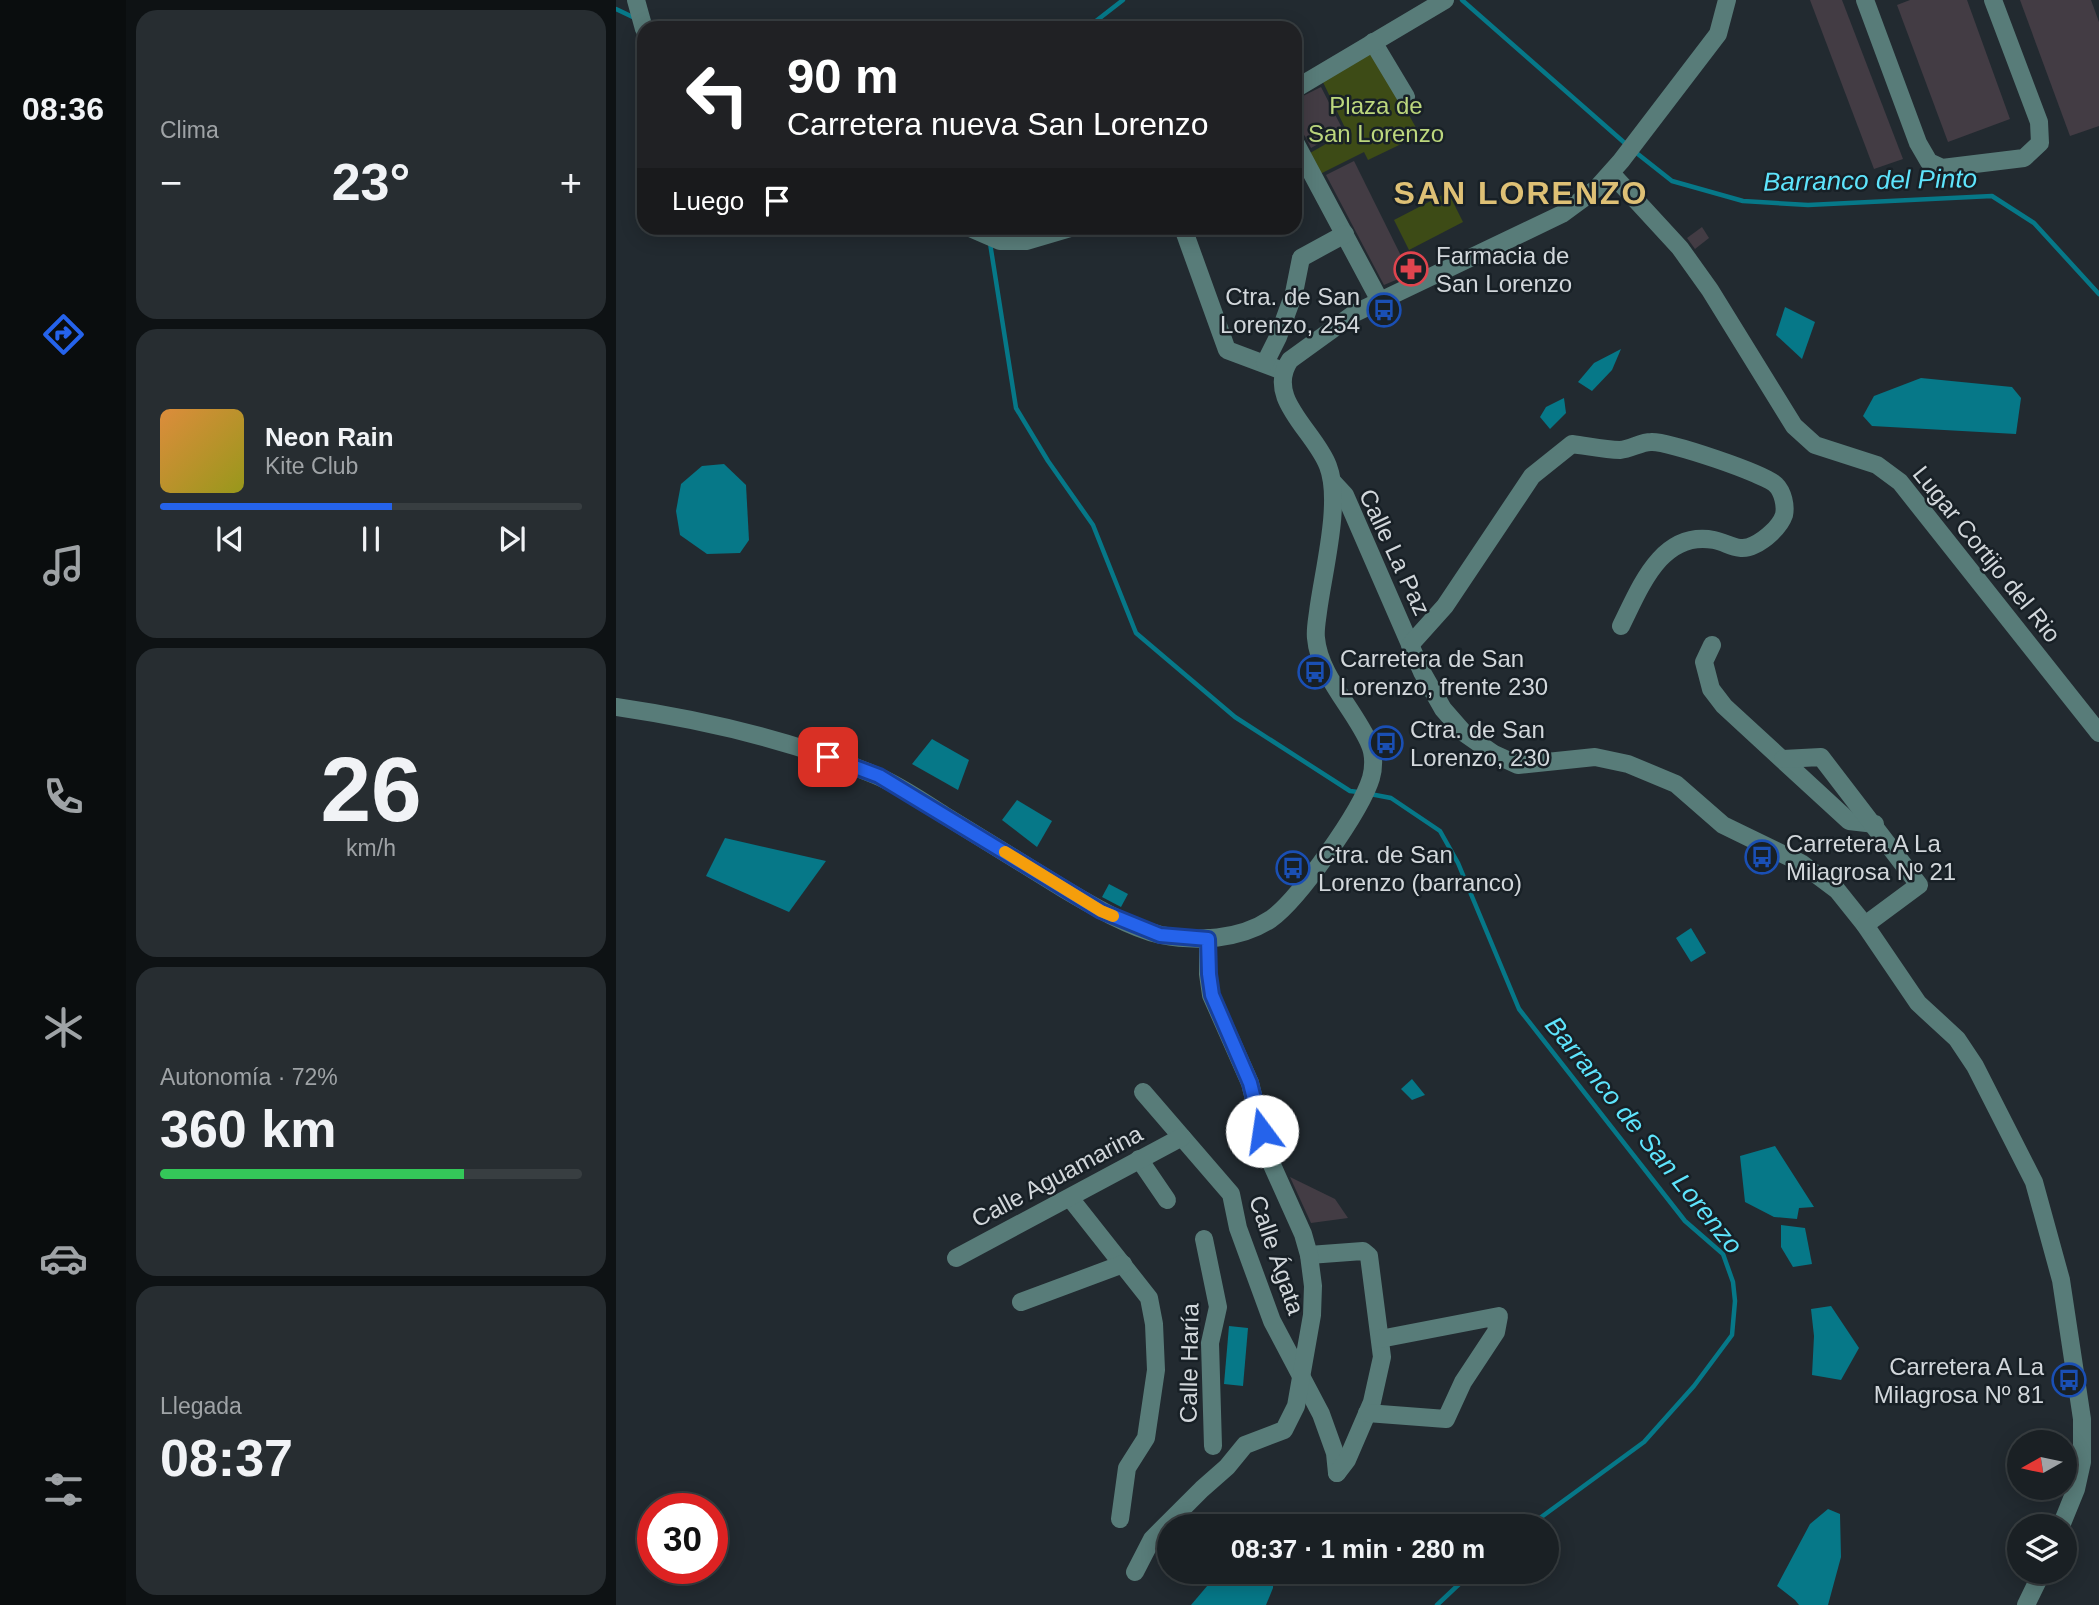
<!DOCTYPE html>
<html lang="es">
<head>
<meta charset="utf-8">
<style>
  body { margin:0; font-family:Helvetica,sans-serif; background:#272d31; color:#f1f3f6; height:100vh; display:flex; flex-direction:column; font-size:26px; white-space:nowrap }
  * { box-sizing:border-box; margin:0 }
  p { font-size:23px; color:#9fa3a6 }
  .icon { flex:none; width:38px; height:38px; fill:none; stroke:currentColor; stroke-width:2; stroke-linecap:round; stroke-linejoin:round }
  .map { position:relative; flex:1; overflow:hidden }
  .sheet { display:flex; flex-direction:column; gap:10px; padding:10px; background:#0e1214; width:490px }
  .sheet>* { flex:none }
  .banner { position:absolute; left:21px; top:21px; width:665px; height:214px; border-radius:21px; box-shadow:0 4px 18px #0003,0 0 0 2px #383e41; background:#202124; color:#fff; overflow:hidden }
  .needle { width:46px; rotate:261deg }
  .fabs { position:absolute; left:1391px; top:1430px; display:grid; gap:14px }
  .fabs a { display:grid; place-items:center; width:70px; height:70px; border-radius:50%; background:#1a2024; box-shadow:0 4px 18px #0003,0 0 0 2px #383e41; font-size:35px }
  .speed { position:absolute; left:21px; top:1493px; display:flex; gap:14px; font-size:35px; font-weight:700; text-align:center }
  .speed>* { display:grid; place-content:center; width:91px; height:91px; border-radius:50%; background:#1a2024; box-shadow:0 4px 18px #0003,0 0 0 2px #383e41; line-height:1 }
  .speed .limit { border:10px solid #d22; background:#fff; color:#111 }
  .pin { position:absolute; display:grid; place-items:center; width:60px; height:60px; color:#fff; margin:-30px; border-radius:14px; box-shadow:0 4px 10px #0006 }
  .me { position:absolute; width:77px; margin:-38px; rotate:346deg; stroke-linejoin:round; filter:drop-shadow(0 0 5px #0008) }
  .turn { display:flex; align-items:center; gap:24px; height:147px; padding:0 35px; font-size:32px }
  .turn .icon { width:91px; height:91px; stroke-width:2.5 }
  .turn b { display:block; font-size:49px; line-height:60px }
  .then { display:flex; align-items:center; height:66px; padding:0 35px; background:#0003; gap:14px; font-size:26px }
  .big { font-size:52px; font-weight:700; line-height:1.1 }
  .sheet .widget { flex:1; display:flex; flex-direction:column; justify-content:center; gap:10px; min-width:0; padding:0 24px; border-radius:21px; background:#272d31 }
  .sheet .dial { align-items:center; gap:0 }
  .dial b { font-size:91px; line-height:1 }
  .song { display:flex; align-items:center; gap:21px }
  .cover { width:84px; height:84px; border-radius:10px; background:linear-gradient(135deg,hsl(30 70% 55%),hsl(60 70% 35%)) }
  .played { height:7px; border-radius:4px; background:linear-gradient(90deg,#2563eb 55%,#383e41 55%) }
  .keys { display:flex; justify-content:space-around; direction:ltr }
  .heat { display:flex; justify-content:space-between; align-items:center; font-size:38px; direction:ltr }
  .charge { height:10px; border-radius:5px; background:linear-gradient(90deg,#34c759 72%,#383e41 0) }
  .trip { position:absolute; left:541px; top:1514px; width:402px; height:70px; border-radius:35px; background:#1a2024; box-shadow:0 4px 18px #0003,0 0 0 2px #383e41; font-weight:700; line-height:70px; text-align:center }
  main { display:flex; flex:1; min-height:0 }
  .dock { display:flex; flex-direction:column; width:126px; justify-content:space-around; align-items:center; background:#0a0d0e; color:#9fa3a6 }
  .dock .icon { width:49px; height:49px }
  .dock .active { color:#2563eb }
  .dock b { font-size:32px; color:#f1f3f6 }
  .map>svg:first-child { display:block }
  .green { fill:#3d4b16 }
  .water { fill:#067888 }
  .lines { fill:none; stroke-linecap:round; stroke-linejoin:round }
  .stream { stroke:#067888; stroke-width:4.5 }
  .building { fill:#433c44 }
  .minor { stroke:#587c79; stroke-width:18 }
  .route-casing { stroke:#184099; stroke-width:18 }
  .route { stroke:#2563eb; stroke-width:12 }
  .slow { stroke:#f59e0b; stroke-width:12 }
  .labels { text-anchor:middle; dominant-baseline:central; stroke-width:5; stroke-linejoin:round; paint-order:stroke }
  .park-label { font-size:24px; fill:#bcd77d; stroke:#182026 }
  .poi-label { font-size:24px; fill:#d2d7db; stroke:#182026; text-anchor:start }
  .street-label { font-size:24px; fill:#d2d7db; stroke:#182026 }
  .water-label { font-size:26px; font-style:italic; fill:#5ee4fc; stroke:#182026 }
  .district-label { font-size:32px; font-weight:bold; letter-spacing:2px; fill:#dec075; stroke:#182026 }
</style>
</head>
<body>
<main>
<nav class="dock">
<b>08:36</b>
<svg class="icon active" aria-label="directions" viewBox="0 0 24 24"><path d="M12 3l9 9-9 9-9-9zM9 14v-3h6M13 9l2 2-2 2"/></svg>
<svg class="icon" aria-label="music" viewBox="0 0 24 24"><path d="M9 18V5l10-2v13"/><circle cx="6" cy="18" r="3"/><circle cx="16" cy="16" r="3"/></svg>
<svg class="icon" aria-label="phone" viewBox="0 0 24 24"><path d="M5 4h4l2 5-3 2q2 4 5 5l2-3 5 2v4C11 20 4 13 5 4z"/></svg>
<svg class="icon" aria-label="climate" viewBox="0 0 24 24"><path d="M12 3v18M4 7l16 10M4 17L20 7"/></svg>
<svg class="icon" aria-label="car" viewBox="0 0 24 24"><path d="M5 17H2v-5l4-1 3-4h7l3 4 3 1v5h-3M9 17h6M6 11h13"/><circle cx="7" cy="17" r="2"/><circle cx="17" cy="17" r="2"/></svg>
<svg class="icon" aria-label="filters" viewBox="0 0 24 24"><path d="M4 7h16M4 17h16"/><circle cx="9" cy="7" r="2"/><circle cx="15" cy="17" r="2"/></svg>
</nav>
<section class="sheet">
<div class="widget"><p>Clima</p>
<div class="heat"><a>−</a><b class="big">23°</b><a>+</a></div>
</div>
<div class="widget">
<div class="song"><i class="cover"></i><div><b>Neon Rain</b><p>Kite Club</p></div></div>
<div class="played"></div>
<div class="keys"><svg class="icon" aria-label="previous" viewBox="0 0 24 24"><path d="M18 5L8 12l10 7zM5 5v14"/></svg><svg class="icon" aria-label="pause" viewBox="0 0 24 24"><path d="M8 5v14M16 5v14"/></svg><svg class="icon" aria-label="next" viewBox="0 0 24 24"><path d="M6 5l10 7-10 7zM19 5v14"/></svg></div>
</div>
<div class="widget dial"><b>26</b><p>km/h</p></div>
<div class="widget"><p>Autonomía · 72%</p><b class="big">360 km</b><div class="charge"></div></div>
<div class="widget"><p>Llegada</p><b class="big">08:37</b></div>
</section>
<div class="map">
<svg width="1483" height="1605" viewBox="0 0 1483 1605">
  <rect width="100%" height="100%" fill="#222a30"/>
  <g class="green">
    <path d="M757,50L804,135L752,160L748,152L704,174L694,153L731,132L705,78Z"/>
    <path d="M832,192L847,222L793,250L778,220Z"/>
  </g>
  <g class="water">
    <path d="M1169,307L1199,322L1186,359L1160,335Z"/>
    <path d="M1005,349L996,370L976,391L962,382L978,363Z"/>
    <path d="M1305,378L1396,387L1405,398L1400,434L1256,426L1247,416L1258,396Z"/>
    <path d="M948,398L950,413L934,429L924,417L930,407Z"/>
    <path d="M108,464L130,485L133,540L124,553L91,554L64,535L60,511L65,484L86,466Z"/>
    <path d="M316,739L353,760L342,790L296,764Z"/>
    <path d="M401,800L436,821L421,847L386,820Z"/>
    <path d="M109,838L210,861L173,912L90,876Z"/>
    <path d="M493,884L512,894L505,907L486,897Z"/>
    <path d="M1075,928L1090,953L1075,962L1060,938Z"/>
    <path d="M796,1079L809,1095L796,1100L785,1089Z"/>
    <path d="M1159,1146L1198,1207L1183,1208L1181,1219L1158,1217L1129,1202L1124,1156Z"/>
    <path d="M1165,1225L1189,1228L1196,1264L1177,1267L1165,1247Z"/>
    <path d="M1215,1306L1243,1348L1225,1380L1196,1375L1198,1336L1195,1309Z"/>
    <path d="M613,1326L632,1328L627,1386L608,1384Z"/>
    <path d="M1212,1509L1224,1514L1225,1557L1212,1605H1183L1179,1600L1161,1586L1194,1524Z"/>
    <path d="M603,1572H657V1588L650,1605H575Z"/>
  </g>
  <g class="lines">
    <g class="stream">
      <path d="M846,0L1011,145"/>
      <path d="M0,9L21,19"/>
      <path d="M32,24L48,28"/>
      <path d="M471,28L507,0"/>
      <path d="M1018,151L1056,181L1127,201L1192,205L1376,196L1418,223L1483,294"/>
      <path d="M374,243L400,408L432,461L477,525L520,633L619,717L734,791L742,792"/>
      <path d="M754,794L775,798L824,831L842,863L903,1009L1069,1221L1107,1254L1117,1282L1119,1301L1116,1335L1078,1386L1028,1442L913,1526"/>
      <path d="M821,1605L856,1572"/>
    </g>
  </g>
  <g class="building">
    <path d="M1194,0H1226L1287,159L1258,169Z"/>
    <path d="M1294,0H1351L1394,119L1332,142L1281,5Z"/>
    <path d="M1404,0H1475L1483,22V126L1454,136Z"/>
    <path d="M705,87L727,130L695,148L689,136L679,126V100Z"/>
    <path d="M738,161L794,274L768,285L710,175Z"/>
    <path d="M1086,227L1093,238L1079,249L1071,238Z"/>
    <path d="M674,1177L719,1199L732,1218L695,1223Z"/>
  </g>
  <g class="lines">
    <g class="minor">
      <path d="M20,0L28,29"/>
      <path d="M1249,0L1302,143L1313,162L1326,168L1408,158L1424,143L1423,122L1377,0"/>
      <path d="M757,42L790,97"/>
      <path d="M679,89L829,0"/>
      <path d="M679,142L764,301"/>
      <path d="M995,173L1064,248L1094,290L1178,426L1199,445L1261,465L1284,482L1483,733"/>
      <path d="M354,228L384,241H410L454,228"/>
      <path d="M567,228L611,350L667,371"/>
      <path d="M649,363L662,337L678,293L685,258L729,234"/>
      <path d="M716,481L729,495L806,672L827,709L848,733L878,754L902,765L979,757L1012,764L1060,784L1107,825L1185,863L1221,890L1249,925L1302,1003L1341,1039L1359,1066L1418,1182L1445,1280L1466,1419V1462L1460,1489L1445,1526"/>
      <path d="M794,645L829,606L916,476L956,444C972,446 989,450 1004,450C1015,449 1025,442 1035,442C1052,441 1150,474 1160,485C1167,492 1170,506 1168,515C1164,527 1149,540 1138,545C1123,553 1113,543 1098,540C1045,530 1024,588 1005,626"/>
      <path d="M1096,645L1088,662L1095,689L1108,706L1233,821L1259,824"/>
      <path d="M0,707C89,720 176,740 259,775C283,785 306,801 328,815C368,840 408,864 448,889C475,905 514,928 545,935C580,942 624,940 655,919C683,899 745,811 755,778C758,768 758,754 754,745C740,711 703,676 700,638C699,630 701,620 702,612C707,572 726,502 712,466C699,431 648,398 674,360L739,313L946,214L980,189L1005,161L1102,34L1111,0"/>
      <path d="M1167,759L1205,757L1303,885L1249,925"/>
      <path d="M527,1092L615,1194L622,1228L656,1321L705,1414L719,1453L721,1473"/>
      <path d="M523,1159L551,1200"/>
      <path d="M454,1198L533,1298L538,1324L540,1370L530,1438L511,1468L504,1519"/>
      <path d="M588,1239L602,1307L594,1343L597,1446"/>
      <path d="M693,1255L747,1251L753,1256L766,1357L756,1402L731,1460L721,1473"/>
      <path d="M340,1258L566,1137"/>
      <path d="M405,1302L507,1264"/>
      <path d="M751,1413L830,1419L847,1382L880,1332L883,1316L764,1339"/>
      <path d="M519,1572L536,1539L586,1489L611,1467L629,1445L668,1430L680,1406L696,1315L697,1286L693,1255L687,1234L652,1156L634,1083L595,995L592,974V938"/>
      <path d="M1410,1605L1426,1572"/>
    </g>
  </g>
  <g class="lines">
    <defs>
      <path id="route" d="M212,757L263,776L485,911L544,935L592,939L593,974L596,995L634,1083L646,1131"/>
    </defs>
    <use href="#route" class="route-casing"/>
    <use href="#route" class="route"/>
    <path class="slow" d="M389,852L485,911L497,916"/>
  </g>
  <defs>
    <symbol id="pharmacy-ring" viewBox="-11 -11 22 22"><circle r="9.5" fill="#182026" stroke="#e0444e" stroke-width="1.5"/><path d="M-2-6h4v4h4v4h-4v4h-4v-4h-4v-4h4Z" fill="#e0444e"/></symbol>
    <symbol id="bus-ring" viewBox="-11 -11 22 22"><circle r="9.5" fill="#182026" stroke="#1a4fb4" stroke-width="1.5"/><path d="M-5-6H5V4H4V6H2V4H-2V6H-4V4H-5ZM-3.5-4V0h7V-4ZM-3.5 1.2v1.5H-2V1.2ZM2 1.2v1.5H3.5V1.2Z" fill="#1a4fb4"/></symbol>
  </defs>
  <g fill-rule="evenodd">
    <use href="#pharmacy-ring" x="776" y="250" width="38" height="38"/>
    <use href="#bus-ring" x="749" y="291" width="38" height="38"/>
    <use href="#bus-ring" x="680" y="653" width="38" height="38"/>
    <use href="#bus-ring" x="751" y="724" width="38" height="38"/>
    <use href="#bus-ring" x="1127" y="838" width="38" height="38"/>
    <use href="#bus-ring" x="658" y="849" width="38" height="38"/>
    <use href="#bus-ring" x="1434" y="1361" width="38" height="38"/>
  </g>
  <g class="labels">
    <g class="park-label">
      <text x="760" y="105">Plaza de<tspan x="760" dy="28">San Lorenzo</tspan></text>
    </g>
    <g class="poi-label">
      <text x="820" y="255">Farmacia de<tspan x="820" dy="28">San Lorenzo</tspan></text>
      <text x="744" y="296" text-anchor="end">Ctra. de San<tspan x="744" dy="28">Lorenzo, 254</tspan></text>
      <text x="724" y="658">Carretera de San<tspan x="724" dy="28">Lorenzo, frente 230</tspan></text>
      <text x="794" y="729">Ctra. de San<tspan x="794" dy="28">Lorenzo, 230</tspan></text>
      <text x="1170" y="843">Carretera A La<tspan x="1170" dy="28">Milagrosa Nº 21</tspan></text>
      <text x="702" y="854">Ctra. de San<tspan x="702" dy="28">Lorenzo (barranco)</tspan></text>
      <text x="1428" y="1366" text-anchor="end">Carretera A La<tspan x="1428" dy="28">Milagrosa Nº 81</tspan></text>
    </g>
    <g class="street-label">
      <text transform="translate(779 552) rotate(65)">Calle La Paz</text>
      <text transform="translate(1371 554) rotate(51)">Lugar Cortijo del Rio</text>
      <text transform="translate(441 1176) rotate(-28)">Calle Aguamarina</text>
      <text transform="translate(661 1255) rotate(71)">Calle Ágata</text>
      <text transform="translate(573 1363) rotate(-89)">Calle Haría</text>
    </g>
    <g class="water-label">
      <text transform="translate(1254 180) rotate(-1)">Barranco del Pinto</text>
      <text transform="translate(1028 1135) rotate(51)">Barranco de San Lorenzo</text>
    </g>
    <g class="district-label">
      <text x="905" y="193">SAN LORENZO</text>
    </g>
  </g>
</svg>
<div class="fabs">
<a><svg class="needle" viewBox="-14 -14 28 28"><path d="M0-13l5 13h-10z" fill="#e53935"/><path d="M0 13l5-13h-10z" fill="#9fa3a6"/></svg></a>
<a><svg class="icon" aria-label="layers" viewBox="0 0 24 24"><path d="M12 4l9 5-9 5-9-5zM3 14l9 5 9-5"/></svg></a>
</div>
<div class="speed"><div class="limit">30</div></div>
<div class="pin" style="left:212px;top:757px;background:#d93025"><svg class="icon" aria-label="arrive" viewBox="0 0 24 24"><path d="M6 21V4h12l-3 4 3 4H6"/></svg></div>
<svg class="me" style="left:646px;top:1131px" viewBox="-20 -20 40 40"><circle r="19" fill="#fff"/><path d="M0-13L10 11 0 6-10 11z" fill="#2563eb"/></svg>
<div class="trip">08:37 · 1 min · 280 m</div>
<div class="banner">
<div class="turn"><svg class="icon" aria-label="left" viewBox="0 0 24 24"><path d="M17 20v-9H6M10 6l-5 5 5 5"/></svg><div><b>90 m</b>Carretera nueva San Lorenzo</div></div>
<div class="then">Luego<svg class="icon" aria-label="arrive" viewBox="0 0 24 24"><path d="M6 21V4h12l-3 4 3 4H6"/></svg></div>
</div>
</div>
</main>
</body>
</html>
